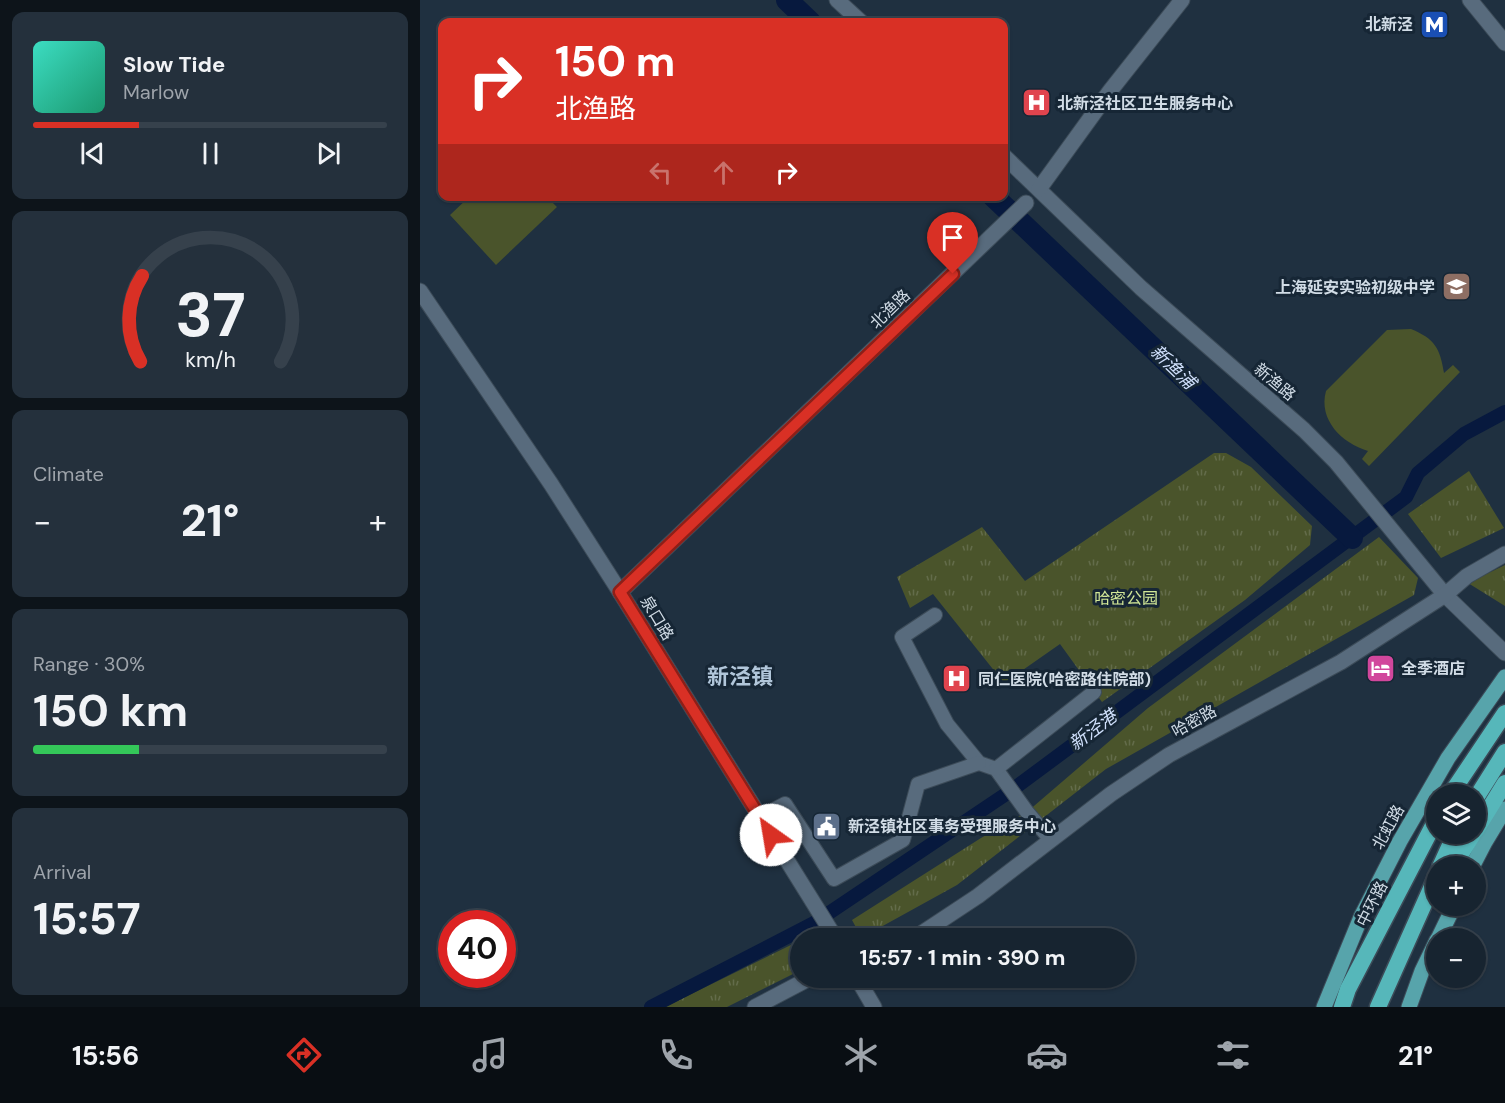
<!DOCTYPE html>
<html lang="en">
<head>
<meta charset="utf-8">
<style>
  body { margin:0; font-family:"DM Sans","Noto Sans SC",sans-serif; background:#24303c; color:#f1f3f6; height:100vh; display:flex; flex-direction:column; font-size:22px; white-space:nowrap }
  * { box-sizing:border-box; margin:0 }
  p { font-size:20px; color:#9ea4ab }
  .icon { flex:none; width:33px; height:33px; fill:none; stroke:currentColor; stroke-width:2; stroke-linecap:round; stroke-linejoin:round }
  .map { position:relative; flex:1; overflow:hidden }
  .panel { display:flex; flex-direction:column; gap:12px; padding:12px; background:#0d141a; width:420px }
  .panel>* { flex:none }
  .hud { position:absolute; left:18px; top:18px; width:570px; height:183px; border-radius:12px; box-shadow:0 2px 4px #0004,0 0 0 2px #36414c; background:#d93025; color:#fff; overflow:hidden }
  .tools { position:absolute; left:1006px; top:784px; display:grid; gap:12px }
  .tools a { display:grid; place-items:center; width:60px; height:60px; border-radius:50%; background:#172430; box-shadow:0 2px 4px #0004,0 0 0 2px #36414c; font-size:30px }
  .speed { position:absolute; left:18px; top:910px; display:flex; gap:12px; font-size:30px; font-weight:700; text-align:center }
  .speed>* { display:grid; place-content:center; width:78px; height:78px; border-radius:50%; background:#172430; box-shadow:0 2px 4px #0004,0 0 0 2px #36414c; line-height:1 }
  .speed .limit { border:9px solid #d22; background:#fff; color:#111 }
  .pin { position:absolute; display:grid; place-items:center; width:51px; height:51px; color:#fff; margin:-62px -26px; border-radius:50% 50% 50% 0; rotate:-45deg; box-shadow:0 0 6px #0007 }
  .pin .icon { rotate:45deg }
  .me { position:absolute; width:66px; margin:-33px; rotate:328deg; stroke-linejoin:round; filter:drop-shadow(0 0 4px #0008) }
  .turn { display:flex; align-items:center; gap:21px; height:126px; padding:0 18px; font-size:27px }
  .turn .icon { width:78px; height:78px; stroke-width:2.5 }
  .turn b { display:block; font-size:42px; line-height:51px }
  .lanes { display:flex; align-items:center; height:57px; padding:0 18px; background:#0003; justify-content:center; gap:30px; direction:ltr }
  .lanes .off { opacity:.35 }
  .big { font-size:45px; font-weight:700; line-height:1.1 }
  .panel .widget { flex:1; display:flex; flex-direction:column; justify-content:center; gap:9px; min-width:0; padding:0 21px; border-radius:12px; background:#24303c }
  .panel .dial { align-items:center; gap:0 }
  .dial svg { height:156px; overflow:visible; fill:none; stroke:#36414c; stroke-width:7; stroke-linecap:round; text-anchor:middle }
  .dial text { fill:#f1f3f6; stroke:none }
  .song { display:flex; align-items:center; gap:18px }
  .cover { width:72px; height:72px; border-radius:9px; background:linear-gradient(135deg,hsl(170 70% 55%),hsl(160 70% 35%)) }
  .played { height:6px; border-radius:3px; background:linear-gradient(90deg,#d93025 30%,#36414c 30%) }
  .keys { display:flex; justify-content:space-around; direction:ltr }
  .heat { display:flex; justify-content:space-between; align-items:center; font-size:33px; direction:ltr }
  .charge { height:9px; border-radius:4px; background:linear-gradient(90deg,#34c759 30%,#36414c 0) }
  .trip { position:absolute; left:370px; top:928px; width:345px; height:60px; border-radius:30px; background:#172430; box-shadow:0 2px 4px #0004,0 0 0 2px #36414c; font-weight:700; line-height:60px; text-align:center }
  .tabs { display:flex; height:96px; justify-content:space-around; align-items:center; background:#090e13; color:#9ea4ab }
  .tabs .icon { width:42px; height:42px }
  .tabs .on { color:#d93025 }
  .tabs b { font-size:27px; color:#f1f3f6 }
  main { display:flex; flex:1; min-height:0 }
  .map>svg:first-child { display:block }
  .green { fill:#4a542b }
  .park { fill:url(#park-tufts) }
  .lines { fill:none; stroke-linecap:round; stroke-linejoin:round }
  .canal { stroke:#07193e; stroke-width:14 }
  .river { stroke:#07193e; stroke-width:22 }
  .minor-casing { stroke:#3c4b58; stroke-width:16 }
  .tertiary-casing { stroke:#3c4b58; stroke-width:17 }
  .secondary-casing { stroke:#3c4b58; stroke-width:17 }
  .primary-casing { stroke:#3c4b58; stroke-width:17 }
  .trunk-casing { stroke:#3c4b58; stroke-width:19 }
  .minor { stroke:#586b7d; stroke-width:14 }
  .tertiary { stroke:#586b7d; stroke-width:15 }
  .secondary { stroke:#586b7d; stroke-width:15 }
  .primary { stroke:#57a4ab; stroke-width:15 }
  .trunk { stroke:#56b7ba; stroke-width:16 }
  .route-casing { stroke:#8d1f18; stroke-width:15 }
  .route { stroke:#d93025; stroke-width:10 }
  .labels { text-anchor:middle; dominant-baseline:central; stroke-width:6; stroke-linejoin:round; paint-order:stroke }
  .poi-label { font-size:16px; font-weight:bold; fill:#d1dce6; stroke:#162635; text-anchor:start }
  .street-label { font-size:16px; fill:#d1dce6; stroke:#162635 }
  .park-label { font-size:16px; fill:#d2e797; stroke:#162635 }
  .water-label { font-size:18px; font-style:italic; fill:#d0e0fc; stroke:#162635 }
  .district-label { font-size:22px; font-weight:bold; fill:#b1c6da; stroke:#162635 }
</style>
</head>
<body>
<main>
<section class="panel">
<div class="widget">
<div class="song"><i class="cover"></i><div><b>Slow Tide</b><p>Marlow</p></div></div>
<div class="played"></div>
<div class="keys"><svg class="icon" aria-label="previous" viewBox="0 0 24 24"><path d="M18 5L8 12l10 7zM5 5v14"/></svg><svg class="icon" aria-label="pause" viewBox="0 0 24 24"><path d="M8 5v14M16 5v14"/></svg><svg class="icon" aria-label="next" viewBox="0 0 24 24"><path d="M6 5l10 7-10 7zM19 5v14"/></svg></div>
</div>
<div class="widget dial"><svg viewBox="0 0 100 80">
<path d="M14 69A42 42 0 1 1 86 69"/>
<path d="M14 69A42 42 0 0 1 15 25" stroke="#d93025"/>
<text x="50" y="56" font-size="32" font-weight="700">37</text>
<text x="50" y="72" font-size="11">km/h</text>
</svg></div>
<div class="widget"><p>Climate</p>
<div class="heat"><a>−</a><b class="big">21°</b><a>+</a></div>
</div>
<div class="widget"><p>Range · 30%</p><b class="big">150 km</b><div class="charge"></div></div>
<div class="widget"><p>Arrival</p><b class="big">15:57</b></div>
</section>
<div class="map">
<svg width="1085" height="1007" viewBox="0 0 1085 1007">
  <defs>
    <pattern id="park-tufts" width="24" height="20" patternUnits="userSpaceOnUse" patternTransform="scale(1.5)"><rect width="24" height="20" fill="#4a542b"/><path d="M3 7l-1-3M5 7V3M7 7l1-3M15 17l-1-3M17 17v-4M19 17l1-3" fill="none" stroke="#636c4a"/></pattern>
  </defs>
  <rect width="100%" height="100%" fill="#1f3040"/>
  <g class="green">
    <path d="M50,196L137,197L132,202L137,207L76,265L30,215Z"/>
    <path d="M991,329C1015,339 1020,348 1024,373L1033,365L1040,372L949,466L942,459L948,451C922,443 898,420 906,391L967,330Z"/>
  </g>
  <g class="park">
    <path d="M794,453H806L831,467L892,526L890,545L825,600L682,702L640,644L584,683L513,594L490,608L477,577L562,527L605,581Z"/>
    <path d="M1049,471L1084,528L1021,558L988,514Z"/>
    <path d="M959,537L998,578L994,595L686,769L537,885L450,933L438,931L432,920L561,838L607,812L728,708Z"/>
    <path d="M1085,565V606L1048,583Z"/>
    <path d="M381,940V970L307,1007H245Z"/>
  </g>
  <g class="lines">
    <path class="canal" d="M231,1007L394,923L592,790L986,497L998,473L1044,434L1085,412"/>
    <g class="river">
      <path d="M367,0L390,22"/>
      <path d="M573,196L932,538"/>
    </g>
    <defs>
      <g id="minor">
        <path d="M515,615L482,637L527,724L559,763L576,769L607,812L631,840"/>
        <path d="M576,769L674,692"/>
        <path d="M340,817L365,804L414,879L483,840L498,784L559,763"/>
      </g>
      <g id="tertiary">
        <path d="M417,0L441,22"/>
        <path d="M584,156L721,288L884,430L916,462L1025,595L1085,653"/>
        <path d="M619,189L690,91L762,0"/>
        <path d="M0,291L131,484L200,592L416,939"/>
        <path d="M200,592L606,203"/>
        <path d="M493,939L558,896L691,794L749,755L921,662L1025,595L1047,576L1085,554"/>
        <path d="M437,978L454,1007"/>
        <path d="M335,1007L390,978"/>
      </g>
      <path id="secondary" d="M1050,0L1085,43"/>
      <g id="primary">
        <path d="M1052,867L1065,842L1085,809"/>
        <path d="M1018,939L1034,906"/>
        <path d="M904,1007L941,917L980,841L1028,758L1085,677"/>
        <path d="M989,1007L1002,971L1017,940"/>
      </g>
      <g id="trunk">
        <path d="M1030,795L1085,713"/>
        <path d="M1056,798L1085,752"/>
        <path d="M1056,830L1085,783"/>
        <path d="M1020,867L1035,834"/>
        <path d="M1033,867L1053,834"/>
        <path d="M922,1007L928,989L1017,818"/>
        <path d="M958,1007L1017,875"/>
      </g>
    </defs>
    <use href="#minor" class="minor-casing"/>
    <use href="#tertiary" class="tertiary-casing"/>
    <use href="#secondary" class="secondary-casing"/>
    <use href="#primary" class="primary-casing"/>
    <use href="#trunk" class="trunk-casing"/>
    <use href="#minor" class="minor"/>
    <use href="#tertiary" class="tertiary"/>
    <use href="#secondary" class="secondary"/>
    <use href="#primary" class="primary"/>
    <use href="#trunk" class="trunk"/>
  </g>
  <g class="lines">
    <defs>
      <path id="route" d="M351,835L200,592L533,274"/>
    </defs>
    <use href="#route" class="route-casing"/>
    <use href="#route" class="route"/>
  </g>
  <defs>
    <symbol id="metro-square" viewBox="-11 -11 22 22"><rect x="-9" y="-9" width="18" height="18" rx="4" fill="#1a4fb4" stroke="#162635"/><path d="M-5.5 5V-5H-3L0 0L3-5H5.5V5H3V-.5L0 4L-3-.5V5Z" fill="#fff"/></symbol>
    <symbol id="hospital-square" viewBox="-11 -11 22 22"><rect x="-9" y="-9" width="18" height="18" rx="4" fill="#e0444e" stroke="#162635"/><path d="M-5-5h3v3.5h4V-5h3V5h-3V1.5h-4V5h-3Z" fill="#fff"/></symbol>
    <symbol id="school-square" viewBox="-11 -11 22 22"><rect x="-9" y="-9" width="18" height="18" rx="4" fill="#8d6e63" stroke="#162635"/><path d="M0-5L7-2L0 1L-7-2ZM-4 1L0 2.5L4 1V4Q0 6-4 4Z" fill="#fff"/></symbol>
    <symbol id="hotel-square" viewBox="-11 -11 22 22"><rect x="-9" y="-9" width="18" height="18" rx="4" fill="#d1479c" stroke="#162635"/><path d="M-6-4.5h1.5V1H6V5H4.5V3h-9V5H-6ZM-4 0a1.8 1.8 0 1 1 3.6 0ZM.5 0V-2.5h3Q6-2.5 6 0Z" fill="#fff"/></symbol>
    <symbol id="civic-square" viewBox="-11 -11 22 22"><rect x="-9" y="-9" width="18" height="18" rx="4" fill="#5c6f8a" stroke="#162635"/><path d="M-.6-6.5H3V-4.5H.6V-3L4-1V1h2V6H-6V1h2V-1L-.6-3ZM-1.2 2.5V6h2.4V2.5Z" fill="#fff"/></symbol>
  </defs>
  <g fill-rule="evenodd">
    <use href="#metro-square" x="998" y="8" width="33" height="33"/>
    <use href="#hospital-square" x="600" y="86" width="33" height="33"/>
    <use href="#school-square" x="1020" y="270" width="33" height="33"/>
    <use href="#hotel-square" x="944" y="652" width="33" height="33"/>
    <use href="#hospital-square" x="520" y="662" width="33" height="33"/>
    <use href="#civic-square" x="390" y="810" width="33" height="33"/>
  </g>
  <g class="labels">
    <g class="poi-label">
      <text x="993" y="24" text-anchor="end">北新泾</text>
      <text x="637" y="103">北新泾社区卫生服务中心</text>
      <text x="1015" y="287" text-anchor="end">上海延安实验初级中学</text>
      <text x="981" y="668">全季酒店</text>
      <text x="558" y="679">同仁医院(哈密路住院部)</text>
      <text x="428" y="826">新泾镇社区事务受理服务中心</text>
    </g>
    <g class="street-label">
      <text transform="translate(470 309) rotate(-44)">北渔路</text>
      <text transform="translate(855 382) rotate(40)">新渔路</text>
      <text transform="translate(237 618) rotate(59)">泉口路</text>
      <text transform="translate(774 721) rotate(-29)">哈密路</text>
      <text transform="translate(968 827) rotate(-61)">北虹路</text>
      <text transform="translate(952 904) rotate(-63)">中环路</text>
    </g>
    <g class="park-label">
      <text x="706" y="598">哈密公园</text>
    </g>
    <g class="water-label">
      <text transform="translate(753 367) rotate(44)">新渔浦</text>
      <text transform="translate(673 730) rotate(-37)">新泾港</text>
    </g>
    <g class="district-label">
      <text x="320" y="676">新泾镇</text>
    </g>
  </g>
</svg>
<div class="tools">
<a><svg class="icon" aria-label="layers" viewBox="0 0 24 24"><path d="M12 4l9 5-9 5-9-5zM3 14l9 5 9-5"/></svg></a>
<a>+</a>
<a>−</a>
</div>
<div class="speed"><div class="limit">40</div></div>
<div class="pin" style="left:533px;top:274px;background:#d93025"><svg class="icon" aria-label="arrive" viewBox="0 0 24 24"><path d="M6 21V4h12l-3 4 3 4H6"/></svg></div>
<svg class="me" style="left:351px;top:835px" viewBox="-20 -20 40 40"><circle r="19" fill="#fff"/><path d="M0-13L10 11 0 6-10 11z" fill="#d93025"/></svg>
<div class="trip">15:57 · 1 min · 390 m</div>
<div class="hud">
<div class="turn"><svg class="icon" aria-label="right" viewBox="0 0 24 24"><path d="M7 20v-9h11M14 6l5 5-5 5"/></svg><div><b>150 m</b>北渔路</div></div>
<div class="lanes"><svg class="icon off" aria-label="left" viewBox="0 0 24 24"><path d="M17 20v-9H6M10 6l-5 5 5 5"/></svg><svg class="icon off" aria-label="ahead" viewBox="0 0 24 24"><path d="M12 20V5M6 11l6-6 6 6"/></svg><svg class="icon" aria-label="right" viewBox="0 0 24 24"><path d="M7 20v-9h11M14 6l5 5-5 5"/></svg></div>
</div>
</div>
</main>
<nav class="tabs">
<b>15:56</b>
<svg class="icon on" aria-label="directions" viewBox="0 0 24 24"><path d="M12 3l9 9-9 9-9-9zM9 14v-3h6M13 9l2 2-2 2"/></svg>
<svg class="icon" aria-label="music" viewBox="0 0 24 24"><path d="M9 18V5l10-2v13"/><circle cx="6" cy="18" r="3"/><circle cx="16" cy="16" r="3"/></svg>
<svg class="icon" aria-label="phone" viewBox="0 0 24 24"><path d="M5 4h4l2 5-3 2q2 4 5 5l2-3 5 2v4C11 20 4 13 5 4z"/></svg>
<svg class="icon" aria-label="climate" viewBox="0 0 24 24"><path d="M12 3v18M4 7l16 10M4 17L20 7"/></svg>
<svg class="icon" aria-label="car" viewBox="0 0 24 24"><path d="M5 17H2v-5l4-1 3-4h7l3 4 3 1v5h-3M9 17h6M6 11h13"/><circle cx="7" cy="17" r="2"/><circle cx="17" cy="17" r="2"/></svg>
<svg class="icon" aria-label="filters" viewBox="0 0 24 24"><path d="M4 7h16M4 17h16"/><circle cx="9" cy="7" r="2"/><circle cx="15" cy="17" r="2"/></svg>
<b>21°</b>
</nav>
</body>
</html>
